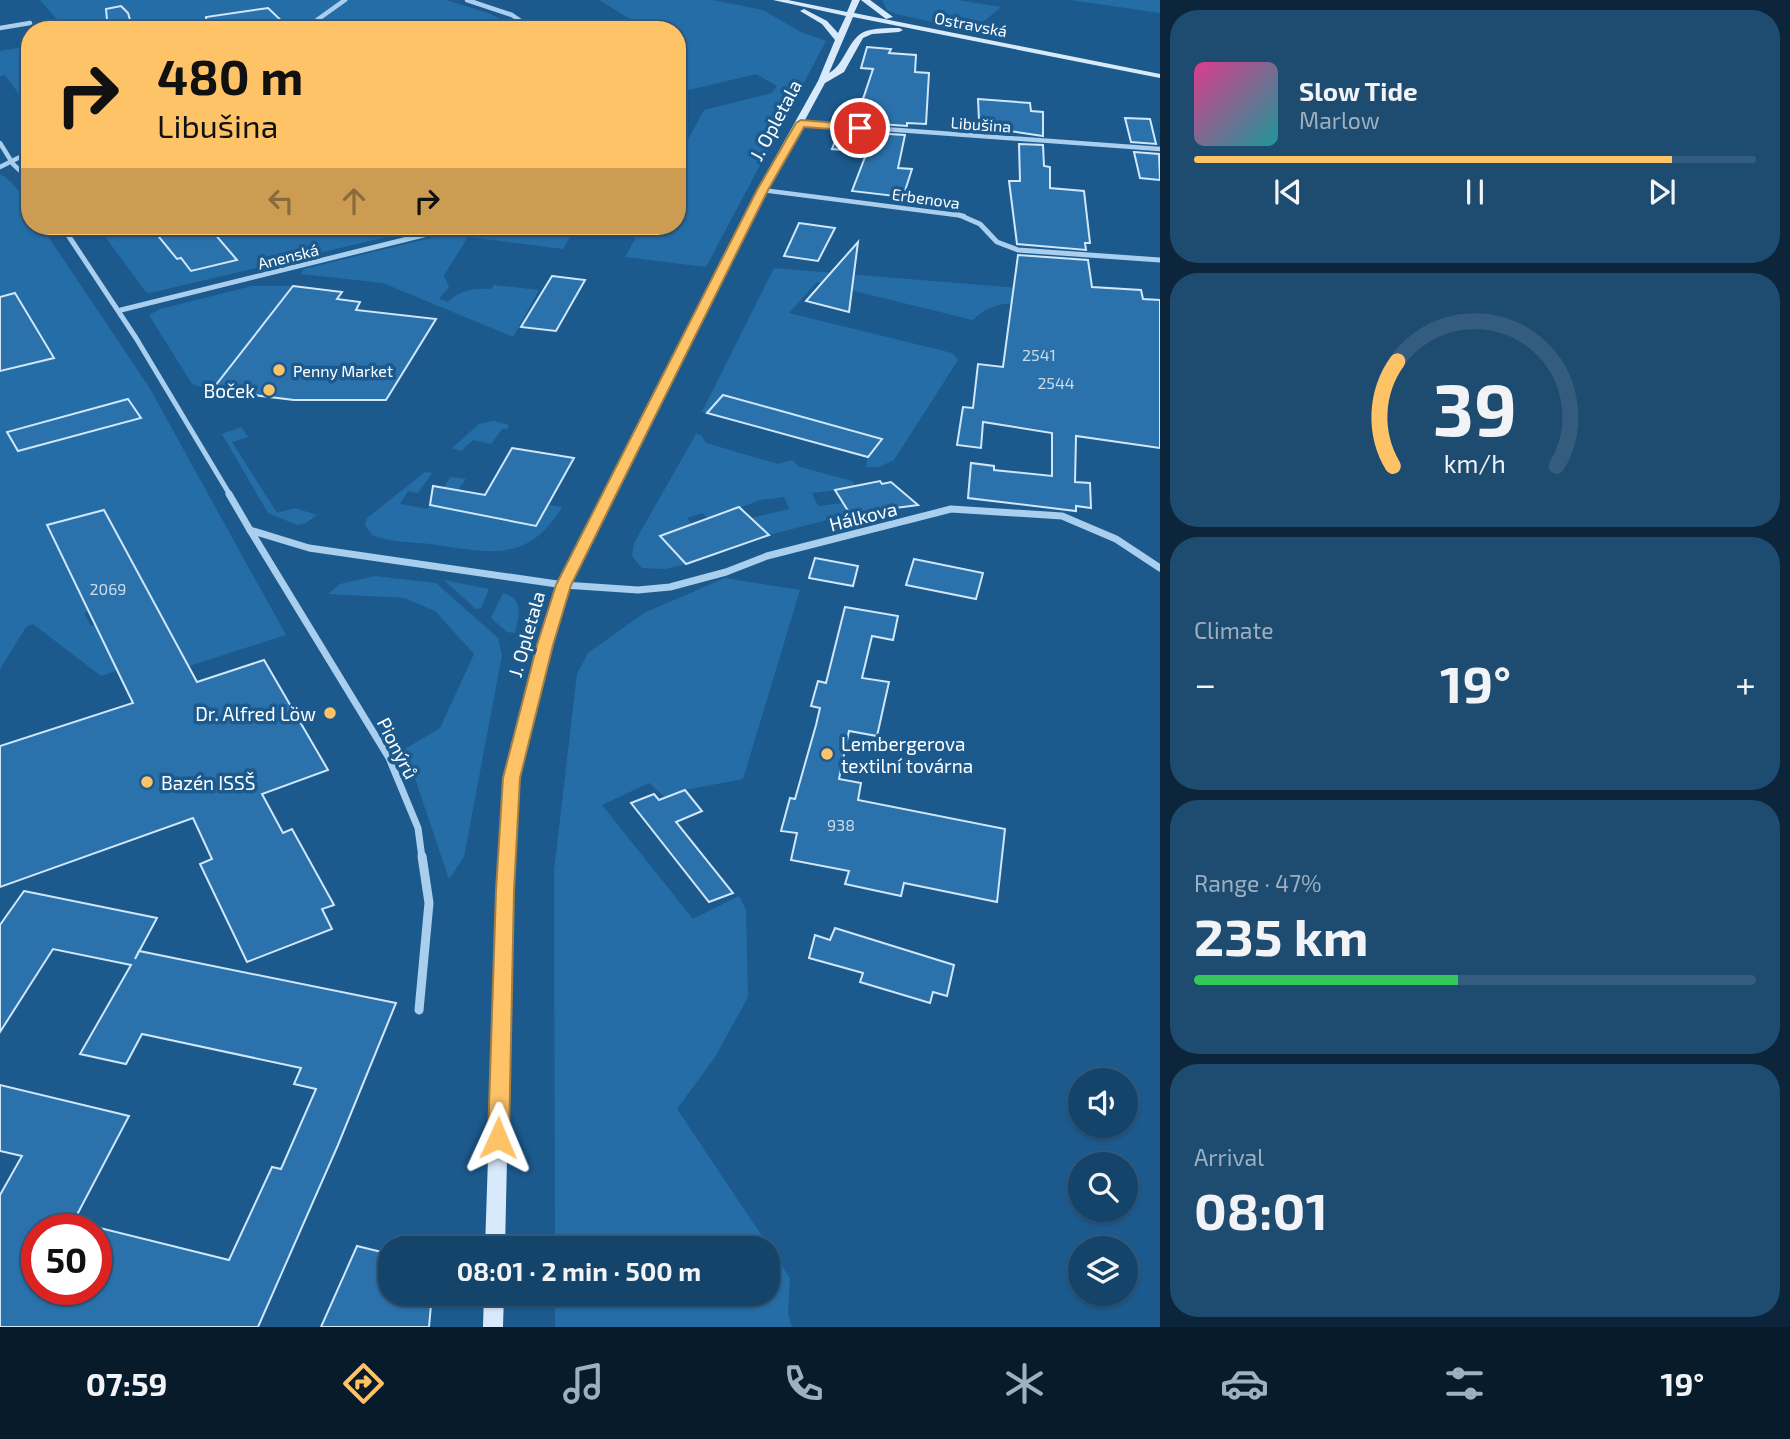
<!DOCTYPE html>
<html lang="en">
<head>
<meta charset="utf-8">
<style>
  body { margin:0; font-family:"Exo 2",sans-serif; background:#1e4b70; color:#f1f3f6; height:100vh; display:flex; flex-direction:column; font-size:26px; white-space:nowrap }
  * { box-sizing:border-box; margin:0 }
  p { font-size:23px; color:#9db0c1 }
  .icon { flex:none; width:38px; height:38px; fill:none; stroke:currentColor; stroke-width:2; stroke-linecap:round; stroke-linejoin:round }
  .map { position:relative; flex:1; overflow:hidden }
  .details { display:flex; flex-direction:column; gap:10px; padding:10px; background:#0c253a; width:630px }
  .details>* { flex:none }
  .top-card { position:absolute; left:21px; top:21px; width:665px; height:214px; border-radius:28px; box-shadow:0 2px 5px #0004,0 0 0 2px #345c7e; background:#fec367; color:#111; overflow:hidden }
  .buttons { position:absolute; left:1068px; top:1068px; display:grid; gap:14px }
  .buttons a { display:grid; place-items:center; width:70px; height:70px; border-radius:50%; background:#15446a; box-shadow:0 2px 5px #0004,0 0 0 2px #345c7e; font-size:35px }
  .speed { position:absolute; left:21px; top:1214px; display:flex; gap:14px; font-size:35px; font-weight:700; text-align:center }
  .speed>* { display:grid; place-content:center; width:91px; height:91px; border-radius:50%; background:#15446a; box-shadow:0 2px 5px #0004,0 0 0 2px #345c7e; line-height:1 }
  .speed .limit { border:10px solid #d22; background:#fff; color:#111 }
  .pin { position:absolute; display:grid; place-items:center; width:60px; height:60px; color:#fff; margin:-30px; border:4px solid #fff; border-radius:50%; box-shadow:0 2px 7px #0007 }
  .me { position:absolute; width:77px; margin:-38px; rotate:1deg; stroke-linejoin:round; filter:drop-shadow(0 0 5px #0008) }
  .turn { display:flex; align-items:center; gap:24px; height:147px; padding:0 21px; font-size:32px }
  .turn .icon { width:91px; height:91px; stroke-width:2.5 }
  .turn b { display:block; font-size:49px; line-height:60px }
  .lanes { display:flex; align-items:center; height:66px; padding:0 21px; background:#0003; justify-content:center; gap:35px; direction:ltr }
  .lanes .off { opacity:.35 }
  .big { font-size:52px; font-weight:700; line-height:1.1 }
  .details .widget { flex:1; display:flex; flex-direction:column; justify-content:center; gap:10px; min-width:0; padding:0 24px; border-radius:28px; background:#1e4b70 }
  .details .dial { align-items:center; gap:0 }
  .dial svg { height:182px; overflow:visible; fill:none; stroke:#345c7e; stroke-width:7; stroke-linecap:round; text-anchor:middle }
  .dial text { fill:#f1f3f6; stroke:none }
  .song { display:flex; align-items:center; gap:21px }
  .cover { width:84px; height:84px; border-radius:10px; background:linear-gradient(135deg,hsl(330 70% 55%),hsl(180 70% 35%)) }
  .played { height:7px; border-radius:4px; background:linear-gradient(90deg,#fec367 85%,#345c7e 85%) }
  .keys { display:flex; justify-content:space-around; direction:ltr }
  .heat { display:flex; justify-content:space-between; align-items:center; font-size:38px; direction:ltr }
  .charge { height:10px; border-radius:5px; background:linear-gradient(90deg,#34c759 47%,#345c7e 0) }
  .trip { position:absolute; left:378px; top:1236px; width:402px; height:70px; border-radius:28px; background:#15446a; box-shadow:0 2px 5px #0004,0 0 0 2px #345c7e; font-weight:700; line-height:70px; text-align:center }
  .dock { display:flex; height:112px; justify-content:space-around; align-items:center; background:#081b2a; color:#9db0c1 }
  .dock .icon { width:49px; height:49px }
  .dock .selected { color:#fec367 }
  .dock b { font-size:32px; color:#f1f3f6 }
  main { display:flex; flex:1; min-height:0 }
  .map>svg:first-child { display:block }
  .green { fill:#256da7 }
  .building { fill:#2b72ac; stroke:#d0e7fa; stroke-width:2 }
  .lines { fill:none; stroke-linecap:round; stroke-linejoin:round }
  .street-far3 { stroke:#aacfee; stroke-width:4.5 }
  .street-far2 { stroke:#aacfee; stroke-width:5 }
  .street-far1 { stroke:#aacfee; stroke-width:7 }
  .street { stroke:#aacfee; stroke-width:9 }
  .secondary { fill:#d7e9fa; fill-rule:evenodd }
  .route { fill:#fec367; stroke:#a57f43; stroke-width:2 }
  .poi-dot { fill:#fec367; stroke:#1c5a8e; stroke-width:2.5 }
  .labels { text-anchor:middle; dominant-baseline:central; stroke-width:7; stroke-linejoin:round; paint-order:stroke }
  .far-street-label { font-size:16px; fill:#fff; stroke:#1c5a8e }
  .number-label { font-size:16px; fill:#cadcea }
  .far-poi-label { font-size:16px; fill:#fff; stroke:#1c5a8e; text-anchor:start }
  .street-label { font-size:19px; fill:#fff; stroke:#1c5a8e }
  .poi-label { font-size:19px; fill:#fff; stroke:#1c5a8e; text-anchor:end }
</style>
</head>
<body>
<main>
<div class="map">
<svg width="1160" height="1327" viewBox="0 0 1160 1327">
  <rect width="100%" height="100%" fill="#1c5a8e"/>
  <g class="green">
    <path d="M40,0H446L488,13L522,30H66Z"/>
    <path d="M599,0H712L763,10L801,32L826,41L706,267L625,257L642,226H677V160L704,110L772,93L777,86L756,74L677,93V30H648Z"/>
    <path d="M882,0H957L1001,7L972,31L896,14L887,10Z"/>
    <path d="M1070,0H1160V13Z"/>
    <path d="M30,46V109L5,75L0,76V51Z"/>
    <path d="M0,174C18,184 30,206 30,226H41L149,387L286,635L183,668L178,647L103,510L48,525L89,611L84,613L91,626L95,625L116,667L122,669L101,676L33,624L26,627L0,669Z"/>
    <path d="M97,226H433L150,293L146,292Z"/>
    <path d="M479,226H576L563,249L468,237L444,275L449,287L439,299L448,302C460,290 474,288 491,289L494,285L539,290L513,337L383,283L301,274L304,269Z"/>
    <path d="M774,268L1053,291L1052,304C1023,303 994,298 973,320L817,282L789,313L952,353L958,360L894,460L879,467H866L868,457L880,438L723,396L707,413L702,412Z"/>
    <path d="M252,286H293L212,390L192,384L149,315L160,309Z"/>
    <path d="M494,421L509,425L507,429H502L491,444L473,440L461,451L452,448L479,424Z"/>
    <path d="M241,427L248,437L232,442L277,513L295,508L317,515L306,523L297,525L268,513L222,434Z"/>
    <path d="M696,434L701,435L706,443L778,464L792,460L800,467L852,481L857,488L812,493L818,506L843,503L850,514L769,535L751,518L789,509L784,497L760,500L709,520L703,513L687,518L693,526L660,536L686,564L665,569L642,568L632,556L634,543Z"/>
    <path d="M425,472L432,473L418,493L408,491L400,504L427,509L451,477L466,479L445,507L536,526L549,505L562,507C527,565 488,552 430,544C411,542 388,542 372,535L365,525L367,518Z"/>
    <path d="M375,576L436,583L498,638L502,655L464,857L449,879L405,749L440,728L474,654L435,611L405,598L328,594L340,584Z"/>
    <path d="M725,578L800,590L743,779L685,790L666,798L649,783L602,805L693,919L739,896L746,910L748,997L715,1057L677,1109L790,1278L788,1313L792,1327H555V1293H768V1248H555L554,871L577,674L588,653L644,613Z"/>
    <path d="M444,580L489,589L481,608L476,609Z"/>
    <path d="M503,593C524,599 519,615 515,633L507,632L491,618Z"/>
  </g>
  <g class="building">
    <path d="M121,6L128,13L133,30H108L106,9Z"/>
    <path d="M268,8L287,26L265,30H207L206,17Z"/>
    <path d="M867,47L891,49L889,53L916,55L915,72L929,73L926,124L907,123V126L851,122L864,96L873,69L861,68Z"/>
    <path d="M978,99L1030,103L1031,111L1043,112V136L997,129V122L979,120Z"/>
    <path d="M1125,118L1150,119L1156,144L1131,142Z"/>
    <path d="M839,131L905,135L898,168L912,169L903,197L852,191L867,152L832,149Z"/>
    <path d="M1019,144L1043,145L1044,166L1050,167V188L1084,191L1090,243H1085L1086,250L1017,244L1009,181H1020Z"/>
    <path d="M1134,152L1159,154L1160,180L1140,178Z"/>
    <path d="M799,223L835,228L818,261L784,256Z"/>
    <path d="M150,226H208L237,260L191,271L181,258L177,259Z"/>
    <path d="M858,242L849,312L806,301Z"/>
    <path d="M1018,255L1088,260L1092,287L1141,290L1143,299L1160,300V448L1076,436L1075,482L1090,483L1091,508L1076,506V511L968,498L971,463L994,466V470L1052,476V433L983,422L981,448L957,445L963,407L973,408L978,364L1003,367Z"/>
    <path d="M552,276L585,280L556,331L521,327Z"/>
    <path d="M293,286L342,292L337,299L360,302L356,310L436,319L386,400H294L212,390Z"/>
    <path d="M15,293L54,358L0,371V297Z"/>
    <path d="M723,395L774,409L882,439L868,457L707,413Z"/>
    <path d="M128,399L141,418L18,451L7,432Z"/>
    <path d="M512,448L574,458L536,526L430,505L433,486L485,495Z"/>
    <path d="M880,481L882,484L891,482L918,505L850,514L835,490Z"/>
    <path d="M739,507L769,535L686,564L660,536Z"/>
    <path d="M104,510L197,682L264,660L328,770L262,794L283,833L292,829L334,905L322,909L332,929L247,962L200,864L212,859L193,818L0,887V746L133,703L47,525Z"/>
    <path d="M815,558L858,566L853,586L809,578Z"/>
    <path d="M914,559L983,573L976,599L906,585Z"/>
    <path d="M845,607L898,616L893,640L872,636L862,678L889,682L877,736L849,731L839,779L861,783L858,800L1005,829L997,902L904,883L901,896L845,884L849,871L791,860L797,833L781,831L790,798L795,799L816,725L820,708L811,706L818,681L826,683Z"/>
    <path d="M685,790L702,811L676,822L733,893L709,902L631,803L654,794L659,800Z"/>
    <path d="M24,891L157,918L135,959L139,951L396,1003L338,1145L258,1327H0V1195L22,1156L0,1151V1085L129,1116L69,1230H37V1290H96V1227L229,1260L272,1167L281,1169L316,1089L294,1084L301,1068L142,1034L126,1064L80,1054L131,965L53,949L0,1032V925Z"/>
    <path d="M835,928L954,965L947,996L933,992L930,1003L860,982L863,973L809,958L815,935L830,940Z"/>
    <path d="M357,1246L390,1254V1293H432L429,1327H321Z"/>
  </g>
  <g class="lines">
    <g class="street-far3">
      <path d="M467,0L512,15L534,30"/>
      <path d="M0,28L30,23"/>
      <path d="M303,30L345,0"/>
      <path d="M801,123L1160,149"/>
      <path d="M0,143L13,164L30,180"/>
      <path d="M0,167L30,152"/>
      <path d="M762,190L964,216"/>
    </g>
    <g class="street-far2">
      <path d="M957,214L980,224L997,242L1018,250L1160,260"/>
      <path d="M62,226L136,338L230,495"/>
      <path d="M121,310L460,226"/>
    </g>
    <g class="street-far1">
      <path d="M229,494L250,530L309,548L564,585L638,590L670,587L726,572L767,556L951,509L1062,516L1116,539L1160,568"/>
      <path d="M250,530L389,758L418,828L422,858"/>
    </g>
    <path class="street" d="M419,1010L429,903L422,856"/>
    <g class="secondary">
      <path d="M773,0H788L847,12L852,0H860L854,13L1160,74V78L853,17L829,73C847,63 848,34 870,30C880,28 890,28 899,28L903,30L899,32L872,34L863,38L844,72L825,83L767,190L571,585L552,645L519,778L513,890L505,1248H485L497,890L503,778L538,645L557,585L757,190L818,81L835,40L822,24L800,11L804,9L827,21L838,33L846,16Z"/>
      <path d="M861,0H870L893,17L886,19Z"/>
      <path d="M484,1293H504L503,1327H483Z"/>
    </g>
  </g>
  <path class="route" d="M801,120L860,125L864,128L860,131L804,127L768,190L571,585L553,645L520,778L514,890L509,1138L506,1144L498,1147L491,1144L488,1138L496,890L503,778L537,645L556,585L757,190L796,123Z"/>
  <g class="poi-dot">
    <circle cx="279" cy="370" r="7"/>
    <circle cx="269" cy="390" r="7"/>
    <circle cx="330" cy="713" r="7"/>
    <circle cx="827" cy="754" r="7"/>
    <circle cx="147" cy="782" r="7"/>
  </g>
  <g class="labels">
    <g class="far-street-label">
      <text transform="translate(971 24) rotate(11)">Ostravská</text>
      <text transform="translate(981 124) rotate(4)">Libušina</text>
      <text transform="translate(926 198) rotate(8)">Erbenova</text>
      <text transform="translate(288 256) rotate(-14)">Anenská</text>
    </g>
    <g class="number-label">
      <text x="1039" y="354">2541</text>
      <text x="1056" y="382">2544</text>
      <text x="108" y="588">2069</text>
      <text x="841" y="824">938</text>
    </g>
    <g class="far-poi-label">
      <text x="293" y="370">Penny Market</text>
    </g>
    <g class="street-label">
      <text transform="translate(775 120) rotate(-62)">J. Opletala</text>
      <text transform="translate(863 516) rotate(-14)">Hálkova</text>
      <text transform="translate(526 634) rotate(-74)">J. Opletala</text>
      <text transform="translate(398 748) rotate(63)">Pionýrů</text>
    </g>
    <g class="poi-label">
      <text x="255" y="390">Boček</text>
      <text x="316" y="713">Dr. Alfred Löw</text>
      <text x="841" y="743" text-anchor="start">Lembergerova<tspan x="841" dy="22">textilní továrna</tspan></text>
      <text x="161" y="782" text-anchor="start">Bazén ISSŠ</text>
    </g>
  </g>
</svg>
<div class="buttons">
<a><svg class="icon" aria-label="sound" viewBox="0 0 24 24"><path d="M4 9h4l5-4v14l-5-4H4zM17 9q2 3 0 6"/></svg></a>
<a><svg class="icon" aria-label="search" viewBox="0 0 24 24"><circle cx="10" cy="10" r="6"/><path d="M15 15l6 6"/></svg></a>
<a><svg class="icon" aria-label="layers" viewBox="0 0 24 24"><path d="M12 4l9 5-9 5-9-5zM3 14l9 5 9-5"/></svg></a>
</div>
<div class="speed"><div class="limit">50</div></div>
<div class="pin" style="left:860px;top:128px;background:#d93025"><svg class="icon" aria-label="arrive" viewBox="0 0 24 24"><path d="M6 21V4h12l-3 4 3 4H6"/></svg></div>
<svg class="me" style="left:498px;top:1138px" viewBox="-20 -20 40 40"><path d="M0-17L14 15 0 8-14 15z" fill="#fec367" stroke="#fff" stroke-width="4"/></svg>
<div class="trip">08:01 · 2 min · 500 m</div>
<div class="top-card">
<div class="turn"><svg class="icon" aria-label="right" viewBox="0 0 24 24"><path d="M7 20v-9h11M14 6l5 5-5 5"/></svg><div><b>480 m</b>Libušina</div></div>
<div class="lanes"><svg class="icon off" aria-label="left" viewBox="0 0 24 24"><path d="M17 20v-9H6M10 6l-5 5 5 5"/></svg><svg class="icon off" aria-label="ahead" viewBox="0 0 24 24"><path d="M12 20V5M6 11l6-6 6 6"/></svg><svg class="icon" aria-label="right" viewBox="0 0 24 24"><path d="M7 20v-9h11M14 6l5 5-5 5"/></svg></div>
</div>
</div>
<section class="details">
<div class="widget">
<div class="song"><i class="cover"></i><div><b>Slow Tide</b><p>Marlow</p></div></div>
<div class="played"></div>
<div class="keys"><svg class="icon" aria-label="previous" viewBox="0 0 24 24"><path d="M18 5L8 12l10 7zM5 5v14"/></svg><svg class="icon" aria-label="pause" viewBox="0 0 24 24"><path d="M8 5v14M16 5v14"/></svg><svg class="icon" aria-label="next" viewBox="0 0 24 24"><path d="M6 5l10 7-10 7zM19 5v14"/></svg></div>
</div>
<div class="widget dial"><svg viewBox="0 0 100 80">
<path d="M14 69A42 42 0 1 1 86 69"/>
<path d="M14 69A42 42 0 0 1 16 23" stroke="#fec367"/>
<text x="50" y="56" font-size="32" font-weight="700">39</text>
<text x="50" y="72" font-size="11">km/h</text>
</svg></div>
<div class="widget"><p>Climate</p>
<div class="heat"><a>−</a><b class="big">19°</b><a>+</a></div>
</div>
<div class="widget"><p>Range · 47%</p><b class="big">235 km</b><div class="charge"></div></div>
<div class="widget"><p>Arrival</p><b class="big">08:01</b></div>
</section>
</main>
<nav class="dock">
<b>07:59</b>
<svg class="icon selected" aria-label="directions" viewBox="0 0 24 24"><path d="M12 3l9 9-9 9-9-9zM9 14v-3h6M13 9l2 2-2 2"/></svg>
<svg class="icon" aria-label="music" viewBox="0 0 24 24"><path d="M9 18V5l10-2v13"/><circle cx="6" cy="18" r="3"/><circle cx="16" cy="16" r="3"/></svg>
<svg class="icon" aria-label="phone" viewBox="0 0 24 24"><path d="M5 4h4l2 5-3 2q2 4 5 5l2-3 5 2v4C11 20 4 13 5 4z"/></svg>
<svg class="icon" aria-label="climate" viewBox="0 0 24 24"><path d="M12 3v18M4 7l16 10M4 17L20 7"/></svg>
<svg class="icon" aria-label="car" viewBox="0 0 24 24"><path d="M5 17H2v-5l4-1 3-4h7l3 4 3 1v5h-3M9 17h6M6 11h13"/><circle cx="7" cy="17" r="2"/><circle cx="17" cy="17" r="2"/></svg>
<svg class="icon" aria-label="filters" viewBox="0 0 24 24"><path d="M4 7h16M4 17h16"/><circle cx="9" cy="7" r="2"/><circle cx="15" cy="17" r="2"/></svg>
<b>19°</b>
</nav>
</body>
</html>
